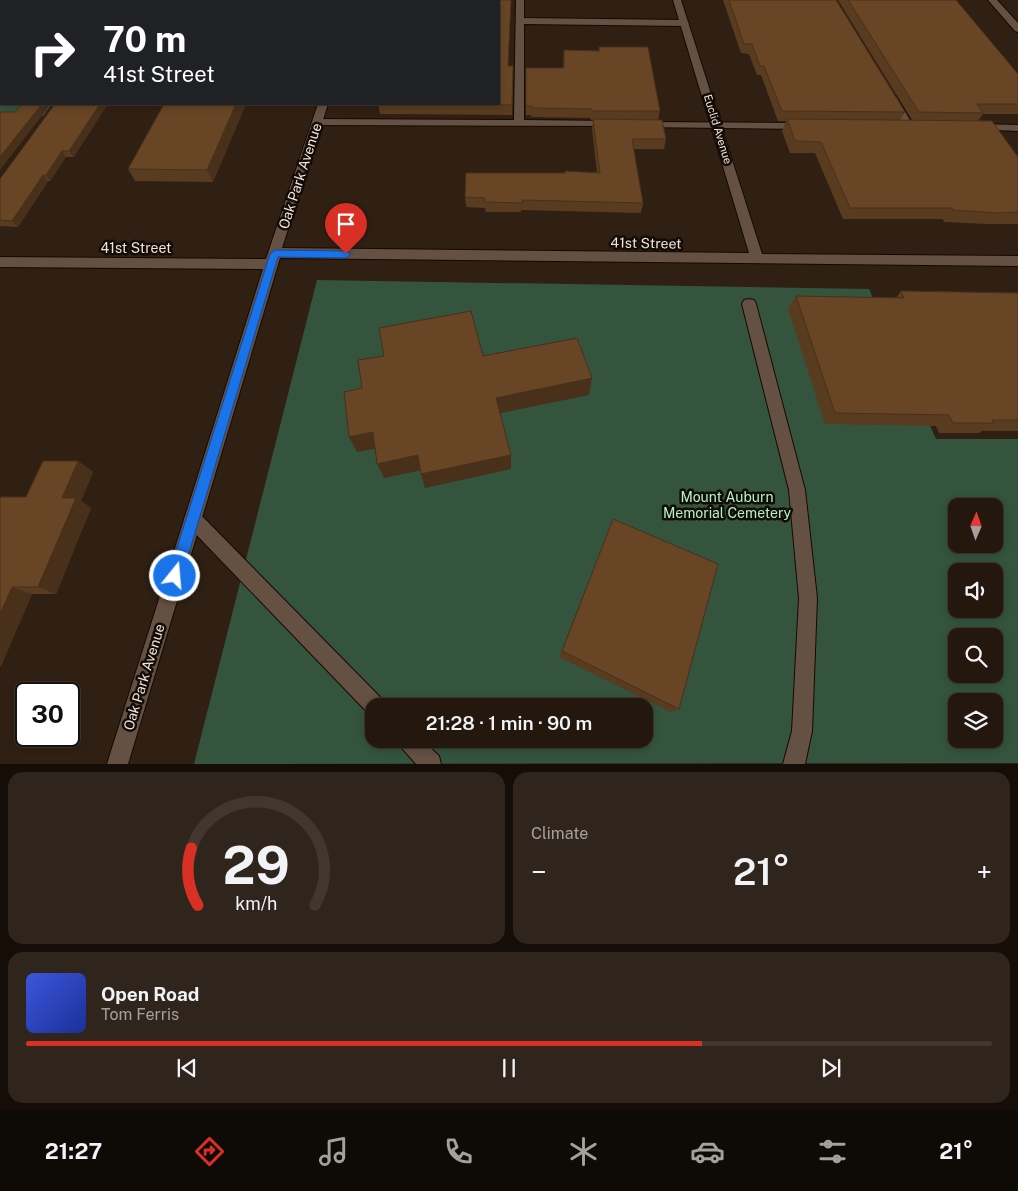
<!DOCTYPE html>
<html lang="en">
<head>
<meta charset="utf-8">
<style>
  body { margin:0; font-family:"Public Sans",sans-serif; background:#30251c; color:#f1f3f6; height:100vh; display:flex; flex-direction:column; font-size:19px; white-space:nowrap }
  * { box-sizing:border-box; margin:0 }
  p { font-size:16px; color:#a3a09e }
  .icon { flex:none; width:28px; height:28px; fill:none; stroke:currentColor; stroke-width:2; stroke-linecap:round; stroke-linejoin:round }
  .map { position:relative; height:764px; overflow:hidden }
  .details { display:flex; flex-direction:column; gap:8px; padding:8px; background:#140d08; flex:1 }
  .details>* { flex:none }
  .guide { position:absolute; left:0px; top:0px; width:500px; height:105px; box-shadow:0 2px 8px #0003,0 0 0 1px #41372e; background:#202124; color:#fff; overflow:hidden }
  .needle { width:32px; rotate:2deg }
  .fabs { position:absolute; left:948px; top:498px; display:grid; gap:10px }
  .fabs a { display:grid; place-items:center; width:55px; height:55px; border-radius:10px; background:#24180e; box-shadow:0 2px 8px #0003,0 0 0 1px #41372e; font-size:25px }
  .speed { position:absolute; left:15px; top:682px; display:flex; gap:10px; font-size:25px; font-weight:700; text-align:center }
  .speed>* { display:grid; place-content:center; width:65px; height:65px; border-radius:50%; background:#24180e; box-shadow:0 2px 8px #0003,0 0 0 1px #41372e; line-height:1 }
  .speed .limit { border:2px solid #111; border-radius:8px; background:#fff; color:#111 }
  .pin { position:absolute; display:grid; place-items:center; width:42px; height:42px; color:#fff; margin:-51px -21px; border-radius:50% 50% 50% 0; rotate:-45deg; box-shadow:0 0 5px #0007 }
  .pin .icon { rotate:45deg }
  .me { position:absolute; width:55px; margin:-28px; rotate:17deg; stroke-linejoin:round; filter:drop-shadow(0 0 4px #0008) }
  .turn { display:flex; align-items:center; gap:18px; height:105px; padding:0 20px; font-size:22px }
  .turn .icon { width:65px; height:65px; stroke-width:2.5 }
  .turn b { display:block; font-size:35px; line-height:42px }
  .big { font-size:38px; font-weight:600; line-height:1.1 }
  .details .widget { flex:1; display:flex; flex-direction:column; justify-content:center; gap:8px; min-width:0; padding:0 18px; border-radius:15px; background:#30251c }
  .details .dial { align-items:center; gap:0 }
  .dial svg { height:130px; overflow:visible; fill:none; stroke:#41372e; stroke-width:7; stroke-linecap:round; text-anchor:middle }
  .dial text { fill:#f1f3f6; stroke:none }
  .song { display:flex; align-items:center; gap:15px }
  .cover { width:60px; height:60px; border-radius:8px; background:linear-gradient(135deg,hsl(230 70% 55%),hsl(230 70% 35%)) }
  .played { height:5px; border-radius:2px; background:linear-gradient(90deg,#d93025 70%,#41372e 70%) }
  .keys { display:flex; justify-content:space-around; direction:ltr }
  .heat { display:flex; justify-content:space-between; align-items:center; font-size:28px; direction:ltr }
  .details .tiles { flex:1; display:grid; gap:8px; grid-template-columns:1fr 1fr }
  .widget:last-child { grid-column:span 2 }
  .trip { position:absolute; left:365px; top:698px; width:288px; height:50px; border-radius:15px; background:#24180e; box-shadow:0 2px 8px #0003,0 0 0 1px #41372e; font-weight:600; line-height:50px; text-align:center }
  .tab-bar { display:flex; height:80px; justify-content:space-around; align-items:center; background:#0e0a06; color:#a3a09e }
  .tab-bar .icon { width:35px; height:35px }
  .tab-bar .selected { color:#d93025 }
  .tab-bar b { font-size:22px; color:#f1f3f6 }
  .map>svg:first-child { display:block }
  .green { fill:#34543e; fill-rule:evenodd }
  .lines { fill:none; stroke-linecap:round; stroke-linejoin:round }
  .lane-casing { stroke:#170901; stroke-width:2 }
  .street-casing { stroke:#170901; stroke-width:2 }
  .path { stroke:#6e6054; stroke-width:2; stroke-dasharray:2 2; stroke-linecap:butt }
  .lane { fill:#645143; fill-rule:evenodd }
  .street { fill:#645143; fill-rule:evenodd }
  .wall { fill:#593b20 }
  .shaded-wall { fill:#48301a }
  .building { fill:#674525; stroke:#48301a }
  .route { fill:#1a73e8; stroke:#114b97 }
  .labels { text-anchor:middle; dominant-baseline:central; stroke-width:5; stroke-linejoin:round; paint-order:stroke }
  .far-street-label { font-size:11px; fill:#f0e4dc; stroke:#120b06 }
  .street-label { font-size:14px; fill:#f0e4dc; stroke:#120b06 }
  .park-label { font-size:14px; fill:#aff4c4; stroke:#120b06 }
</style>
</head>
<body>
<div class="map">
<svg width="1018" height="764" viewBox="0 0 1018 764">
  <rect width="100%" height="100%" fill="#302013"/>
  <g class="green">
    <path d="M0,0H128L1,1V104H52L43,116H0Z"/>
    <path d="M317,280L869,289L936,439H1018V763L194,764ZM956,506H994V544H956ZM956,571H994V609H956ZM956,636H994V674H956ZM956,701H994V739H956ZM374,706H644V739H374Z"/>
  </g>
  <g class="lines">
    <defs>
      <g id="lane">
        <path d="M516,0H524V18L684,20L689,23L684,26L524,24V120L612,121L617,124L616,126L318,125L313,122L318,119L514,120Z"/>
        <path d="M892,95L896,96L914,127L913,129L909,130L905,129L887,98Z"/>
        <path d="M645,122L804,123L809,126L804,129L641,127L640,125L641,123Z"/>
        <path d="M977,124L1018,125V131L973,129L972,127L973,125Z"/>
        <path d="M749,299L754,300L756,304L805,490L817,598L812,731L805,764H783L792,731L799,598L789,490L742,304L744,300Z"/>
        <path d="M193,511L199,513L382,699L385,706H374V716L368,713L187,525L184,519L187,513Z"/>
        <path d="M397,739H421L439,756L441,764H416L400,746Z"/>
      </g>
      <g id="street">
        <rect x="352" y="0" width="8" height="1"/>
        <path d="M673,0H681L762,254L1018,256V266L280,258L128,764H107L263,269L0,267V257L266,259L318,104H328L282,248L749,253Z"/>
        <path d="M988,0H997L1018,23V32L1015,31Z"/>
      </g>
    </defs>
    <use href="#lane" class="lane-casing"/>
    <use href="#street" class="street-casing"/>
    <path class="path" d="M5,1L8,0"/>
    <use href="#lane" class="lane"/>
    <use href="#street" class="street"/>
  </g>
  <g class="wall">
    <path d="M723,0H836L905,112L900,120H912L838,0H956L1018,74V114H983L978,121L1018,157V224H987L944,222L943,219H843L815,153H790L782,131L786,121H778L761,75H757L749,54L741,53Z"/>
    <path d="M599,47L660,111L658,120L666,139L664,149H633L643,203L641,213L521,210V212H486L485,208L466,207L465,197L565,173L597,172L592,129L593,120H591L590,118L531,117V115H526V68H563L564,50L598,51Z"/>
    <path d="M509,66H513L512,115L380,114L378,104Z"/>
    <path d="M55,104L74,157H66L50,181H48L18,227L0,226V179Z"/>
    <path d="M164,104H246L213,182L135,181L128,169Z"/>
    <path d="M901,291L1018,293V431H982L979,433H939L936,426L825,424L788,309L796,296L896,298Z"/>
    <path d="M78,461L93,472L81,501L91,508L56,594H32L1,666H0V497H26Z"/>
    <path d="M609,529L679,709L671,712L559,657Z"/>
  </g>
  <g class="shaded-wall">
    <path d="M288,0H296L295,1H287Z"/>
    <path d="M42,104H51L0,170V157Z"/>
    <path d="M100,104H108L74,157L69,151Z"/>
    <path d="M236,104H246L213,182L207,170Z"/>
    <path d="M62,151L66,157L50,181L46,175Z"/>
    <path d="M43,175L48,181L18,227L12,221Z"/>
    <path d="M592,378L589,395L496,414V398Z"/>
    <path d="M373,432L379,448L357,452L349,437Z"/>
    <path d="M418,455L422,470L384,478L377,464Z"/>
    <path d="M511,455V469L425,488L421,474Z"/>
    <path d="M78,461L93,472L81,501L91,508L56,594L38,587L62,498Z"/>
    <path d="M12,587L32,594L1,666L0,665V614Z"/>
  </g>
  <g class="building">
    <path d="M229,0H288L287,1H228Z"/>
    <path d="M418,0H511L508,66H513L512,105L398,104H499V1H418Z"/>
    <path d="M729,0H836L905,112L782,111L764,66H760L752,44H744Z"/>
    <path d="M848,0H956L1018,74V104H977L983,113L919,112Z"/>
    <path d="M599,47H648L660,111H592V109L532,108V106H526V68H564V50L600,51Z"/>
    <path d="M22,104H42L0,157V112H15Z"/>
    <path d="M55,104H100L69,151H62L46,175H43L12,221L0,220V179Z"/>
    <path d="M164,104H236L207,170L128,169Z"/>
    <path d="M593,119L662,120L666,139H632L643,203L522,200V203L485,202V198L465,197L466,173H565V171L600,173Z"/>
    <path d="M787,119L992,121L1018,157V212L997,213L953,210L952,208H850L821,142L795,141Z"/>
    <path d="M901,291L1018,293V420H992L994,423H953L949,415L835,413L796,296L904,298Z"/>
    <path d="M471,311L483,356L577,338L592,378L496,398L511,455L421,474L418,455L377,464L373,432L349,437L344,392L362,388L358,360L384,356L379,328Z"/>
    <path d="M43,461H78L62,498H76L38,587H12L0,614V497H26Z"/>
    <path d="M613,519L718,564L679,709L562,651Z"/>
  </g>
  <path class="route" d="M275,250L346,251L351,254L346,258L278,257L182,576L180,580L175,582L170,580L168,576L270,254Z"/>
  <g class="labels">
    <g class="far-street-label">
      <text transform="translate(718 129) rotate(73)">Euclid Avenue</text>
    </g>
    <g class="street-label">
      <text transform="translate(300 176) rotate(-72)">Oak Park Avenue</text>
      <text transform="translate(646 243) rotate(1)">41st Street</text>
      <text x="136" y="248">41st Street</text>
      <text transform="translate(144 677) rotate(-73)">Oak Park Avenue</text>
    </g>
    <g class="park-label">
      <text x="727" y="497">Mount Auburn<tspan x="727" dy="16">Memorial Cemetery</tspan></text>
    </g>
  </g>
</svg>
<div class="fabs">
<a><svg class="needle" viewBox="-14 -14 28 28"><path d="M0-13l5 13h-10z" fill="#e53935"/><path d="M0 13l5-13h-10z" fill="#a3a09e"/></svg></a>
<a><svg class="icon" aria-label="sound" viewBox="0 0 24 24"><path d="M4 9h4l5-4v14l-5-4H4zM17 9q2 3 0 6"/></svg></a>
<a><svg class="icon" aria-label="search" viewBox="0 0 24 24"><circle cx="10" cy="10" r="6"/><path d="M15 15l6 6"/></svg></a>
<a><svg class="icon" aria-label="layers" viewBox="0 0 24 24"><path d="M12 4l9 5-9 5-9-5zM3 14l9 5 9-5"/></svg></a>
</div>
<div class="speed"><div class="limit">30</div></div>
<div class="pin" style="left:346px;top:254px;background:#d93025"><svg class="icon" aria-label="arrive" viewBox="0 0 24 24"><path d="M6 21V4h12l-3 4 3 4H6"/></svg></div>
<svg class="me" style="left:175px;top:576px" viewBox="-20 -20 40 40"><circle r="17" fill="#1a73e8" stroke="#fff" stroke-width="3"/><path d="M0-11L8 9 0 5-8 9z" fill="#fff"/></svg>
<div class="trip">21:28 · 1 min · 90 m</div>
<div class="guide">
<div class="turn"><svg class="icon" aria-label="right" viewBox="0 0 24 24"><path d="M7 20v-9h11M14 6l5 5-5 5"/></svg><div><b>70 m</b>41st Street</div></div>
</div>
</div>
<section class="details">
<div class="tiles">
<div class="widget dial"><svg viewBox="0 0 100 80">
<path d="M14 69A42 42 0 1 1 86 69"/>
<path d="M14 69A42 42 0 0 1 10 34" stroke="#d93025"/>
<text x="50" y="56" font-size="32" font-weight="700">29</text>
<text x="50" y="72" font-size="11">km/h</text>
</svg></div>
<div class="widget"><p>Climate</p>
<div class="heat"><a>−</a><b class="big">21°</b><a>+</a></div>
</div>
<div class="widget">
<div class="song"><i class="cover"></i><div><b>Open Road</b><p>Tom Ferris</p></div></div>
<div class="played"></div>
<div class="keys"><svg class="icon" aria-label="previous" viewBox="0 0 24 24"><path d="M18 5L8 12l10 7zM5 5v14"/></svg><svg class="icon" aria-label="pause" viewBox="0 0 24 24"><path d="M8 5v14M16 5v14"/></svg><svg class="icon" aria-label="next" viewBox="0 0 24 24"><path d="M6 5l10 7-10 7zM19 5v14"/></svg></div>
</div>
</div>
</section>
<nav class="tab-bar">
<b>21:27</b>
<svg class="icon selected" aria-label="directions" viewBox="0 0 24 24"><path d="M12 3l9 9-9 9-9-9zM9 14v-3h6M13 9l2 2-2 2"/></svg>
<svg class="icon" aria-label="music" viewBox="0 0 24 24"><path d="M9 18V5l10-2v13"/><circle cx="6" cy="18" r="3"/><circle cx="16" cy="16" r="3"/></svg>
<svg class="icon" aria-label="phone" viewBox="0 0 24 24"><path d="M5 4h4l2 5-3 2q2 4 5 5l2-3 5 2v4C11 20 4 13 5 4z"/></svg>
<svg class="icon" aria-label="climate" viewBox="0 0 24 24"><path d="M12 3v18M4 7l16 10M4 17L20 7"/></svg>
<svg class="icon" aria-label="car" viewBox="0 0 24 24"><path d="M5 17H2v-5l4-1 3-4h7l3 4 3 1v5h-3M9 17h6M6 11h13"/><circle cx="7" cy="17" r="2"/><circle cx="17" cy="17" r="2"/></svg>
<svg class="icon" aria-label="filters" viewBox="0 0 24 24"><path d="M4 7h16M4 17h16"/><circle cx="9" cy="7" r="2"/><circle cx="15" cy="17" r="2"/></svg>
<b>21°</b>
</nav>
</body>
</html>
